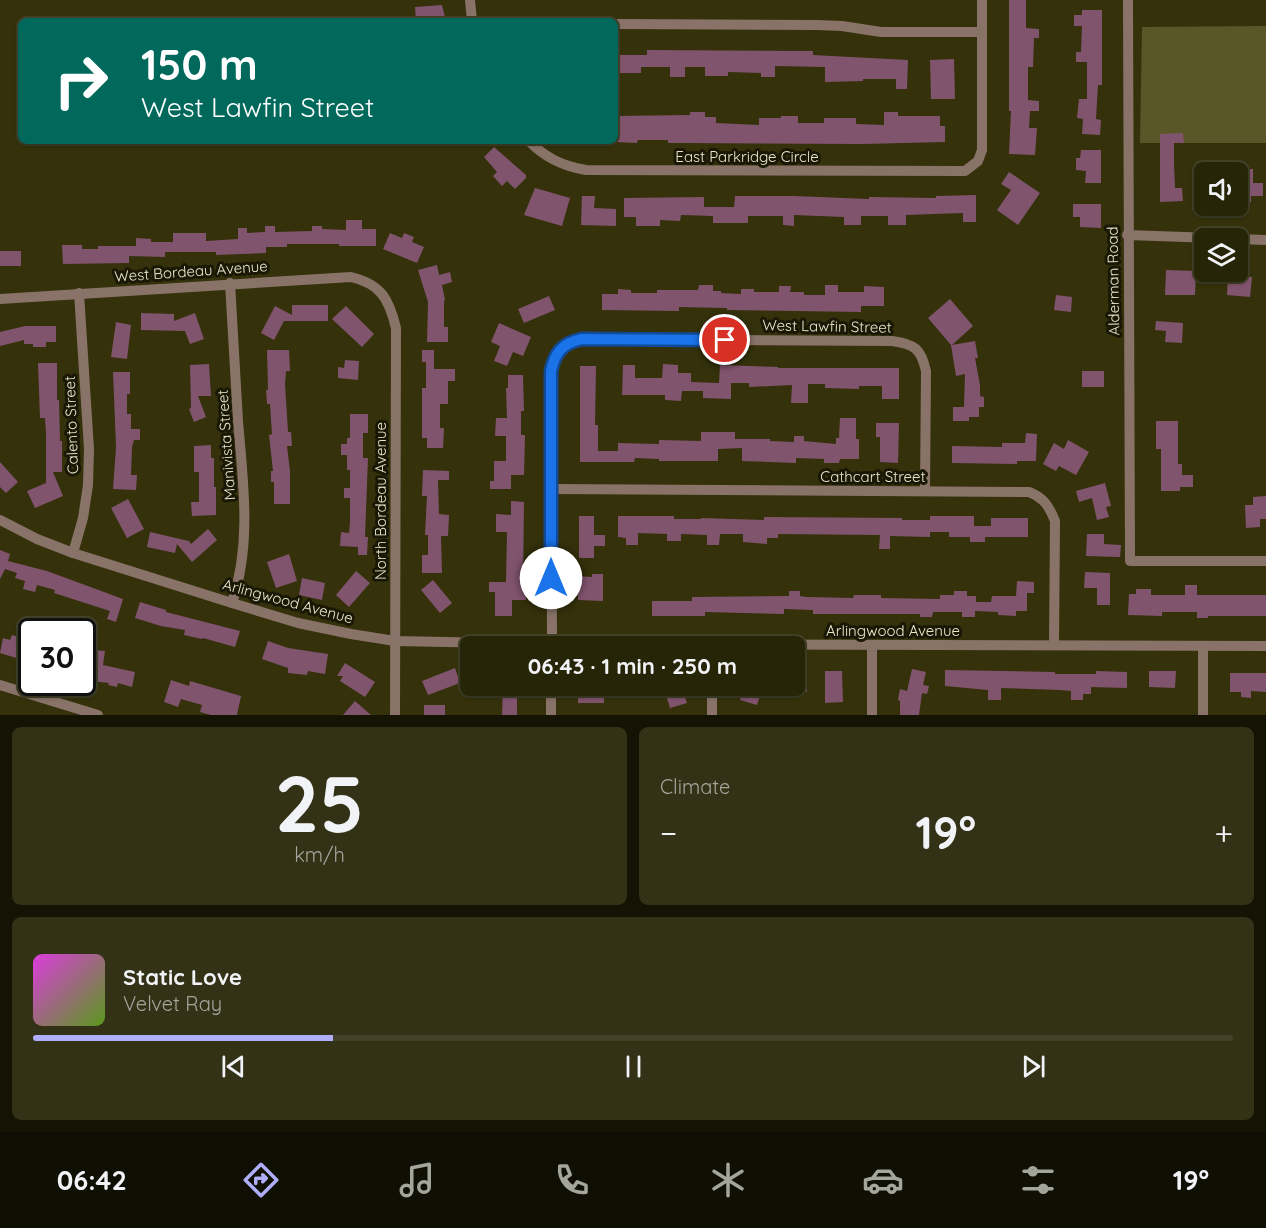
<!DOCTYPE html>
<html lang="en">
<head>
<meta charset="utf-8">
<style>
  body { margin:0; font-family:Quicksand,sans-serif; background:#333116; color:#f1f3f6; height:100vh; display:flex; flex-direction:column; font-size:22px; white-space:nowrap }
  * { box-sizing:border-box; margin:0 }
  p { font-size:20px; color:#a4a59c }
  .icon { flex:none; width:33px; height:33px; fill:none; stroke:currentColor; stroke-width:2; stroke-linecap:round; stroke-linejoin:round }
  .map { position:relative; height:715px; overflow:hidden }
  .drawer { display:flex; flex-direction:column; gap:12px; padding:12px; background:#151404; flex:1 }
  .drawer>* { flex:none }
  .banner { position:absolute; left:18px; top:18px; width:600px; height:126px; border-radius:9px; box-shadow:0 2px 4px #0004,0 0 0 2px #434229; background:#00695c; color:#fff; overflow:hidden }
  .buttons { position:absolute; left:1194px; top:162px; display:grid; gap:12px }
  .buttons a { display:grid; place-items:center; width:54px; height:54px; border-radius:9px; background:#272508; box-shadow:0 2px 4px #0004,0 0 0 2px #434229; font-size:30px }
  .speed { position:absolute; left:18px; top:618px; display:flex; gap:12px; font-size:30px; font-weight:700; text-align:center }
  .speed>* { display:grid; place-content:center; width:78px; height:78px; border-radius:50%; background:#272508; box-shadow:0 2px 4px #0004,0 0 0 2px #434229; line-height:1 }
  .speed .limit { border:3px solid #111; border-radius:9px; background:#fff; color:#111 }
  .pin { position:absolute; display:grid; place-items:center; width:51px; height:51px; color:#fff; margin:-26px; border:3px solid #fff; border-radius:50%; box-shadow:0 2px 6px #0007 }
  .me { position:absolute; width:66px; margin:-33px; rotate:0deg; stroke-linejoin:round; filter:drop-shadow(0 0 4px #0008) }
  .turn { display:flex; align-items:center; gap:21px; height:126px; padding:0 24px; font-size:27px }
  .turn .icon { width:78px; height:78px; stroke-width:2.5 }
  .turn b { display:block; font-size:42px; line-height:51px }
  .big { font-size:45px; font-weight:700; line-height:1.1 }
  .drawer .widget { flex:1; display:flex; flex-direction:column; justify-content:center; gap:9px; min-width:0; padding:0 21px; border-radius:9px; background:#333116 }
  .drawer .dial { align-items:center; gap:0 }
  .dial b { font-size:78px; line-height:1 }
  .song { display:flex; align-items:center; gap:18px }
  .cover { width:72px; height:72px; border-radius:9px; background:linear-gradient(135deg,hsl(300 70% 55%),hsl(90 70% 35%)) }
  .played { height:6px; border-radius:3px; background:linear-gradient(90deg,#afaefa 25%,#434229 25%) }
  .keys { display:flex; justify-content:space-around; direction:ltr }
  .heat { display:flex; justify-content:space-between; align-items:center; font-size:33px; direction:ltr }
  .drawer .tiles { flex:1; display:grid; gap:12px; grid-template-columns:1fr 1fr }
  .widget:last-child { grid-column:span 2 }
  .trip { position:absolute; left:460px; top:636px; width:345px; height:60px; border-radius:9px; background:#272508; box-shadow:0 2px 4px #0004,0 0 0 2px #434229; font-weight:700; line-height:60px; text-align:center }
  .tabs { display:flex; height:96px; justify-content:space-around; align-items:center; background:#100f03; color:#a4a59c }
  .tabs .icon { width:42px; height:42px }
  .tabs .on { color:#afaefa }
  .tabs b { font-size:27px; color:#f1f3f6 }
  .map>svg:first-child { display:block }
  .green { fill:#595627 }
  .building { fill:#81546e }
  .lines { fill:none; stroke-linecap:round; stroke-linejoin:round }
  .minor { stroke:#897369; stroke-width:10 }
  .route-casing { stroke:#114b97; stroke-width:15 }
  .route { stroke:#1a73e8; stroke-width:10 }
  .labels { text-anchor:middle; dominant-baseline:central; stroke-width:6; stroke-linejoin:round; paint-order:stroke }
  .street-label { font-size:15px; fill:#e8e7cd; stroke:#1a1805 }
</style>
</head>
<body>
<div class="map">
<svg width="1266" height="715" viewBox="0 0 1266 715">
  <rect width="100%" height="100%" fill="#34310b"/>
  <path class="green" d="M1266,26V143H1140L1142,27Z"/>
  <g class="building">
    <path d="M1009,0H1026V28L1039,29V38H1034L1033,67H1028V100L1039,101V111H1030L1029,128H1037L1035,155L1009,154L1011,111H1009Z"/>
    <path d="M442,5L446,21H416L415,7Z"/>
    <path d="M1082,10H1102V85H1098L1096,119L1101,120L1100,135L1082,134L1083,119L1077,118L1079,99H1087V62H1076V52H1081L1082,26H1074V15H1082Z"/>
    <path d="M647,50L813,51V55L908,60L907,89H896V79H863V81L825,82V67L775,66V77H761V73L728,72V76H705V67H685V77H670V67H641V73H615V55H647Z"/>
    <path d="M954,59L955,99H931L930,60Z"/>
    <path d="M690,112H705V117H716V123L759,125V118H781V116H798V123H824V118H856V124L884,125V112H898V116H940V126H945V142L862,144L681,143H668V140H638L637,143L615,142V116L690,115Z"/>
    <path d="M1183,133L1184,143H1174V163L1175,188H1182L1183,201L1160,202V134Z"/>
    <path d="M494,147L526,175V178L515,189L507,181L502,186L493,176L497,172L484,157Z"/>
    <path d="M1081,150H1101V183H1085L1086,171L1076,170V158H1080Z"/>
    <path d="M1240,169H1253V183H1263V196H1251V202H1239Z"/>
    <path d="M1009,172L1040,193L1018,225L997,210L1011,190L1001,184Z"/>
    <path d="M535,188L570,198L562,226L524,215Z"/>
    <path d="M976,195V222H963V213L906,215V225H888V216H861V225H844V217L794,215V226L783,225V216H748V223H713V216L681,215L680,221L660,220V226H636V217H624V198L704,197V207H734L735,196H794L869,199V197L936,198V196Z"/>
    <path d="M582,196H595L594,208L616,209V226L581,225Z"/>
    <path d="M1073,204H1101V228L1080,227V217H1073Z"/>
    <path d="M1221,206H1231V215L1221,214Z"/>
    <path d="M346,220H362V229H376V246H339V244H287V247H266V253L216,255V252H165V257L129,256V263L63,264L62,245H82V249H98V246H136V238L151,239V242H173V233H206V241L238,239V228H247V233L265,232V226H275V232L312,231V226H322V229L346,230Z"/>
    <path d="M390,233L402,238L404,233L414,237L412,242L424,247L417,263L383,249Z"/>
    <rect x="0" y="251" width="21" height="15"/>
    <path d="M437,265L439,275L450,272L452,282L442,285L445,300L444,301V327H448V342H427L428,302L418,270Z"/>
    <path d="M1166,270L1196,271L1195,295H1165Z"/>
    <path d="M1228,275L1252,277L1250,297L1227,295Z"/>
    <path d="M699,285H713V291H721V293L741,294V289H754V292H779V286H791L790,292H804V295H825V285H838V292H864V286L884,287V306H861V312L727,310V308L679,307V311L602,310V294H618V289L631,290V293H657V290H698Z"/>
    <path d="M1056,295L1072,297L1071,312L1054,310Z"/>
    <path d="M549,296L555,310L524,323L518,309Z"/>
    <path d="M950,299L973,326L952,345L975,341L978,358H975L980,385V396L984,397V407H979V417H969V421H953V407H964L965,374L956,376L951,345L928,318Z"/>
    <path d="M292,305H328V321H284L274,340L261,333L275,306L292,315Z"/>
    <path d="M346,306L374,334L362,347L332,319Z"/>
    <path d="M141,313L174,314V321L195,313L204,339L190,344L185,331L141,330Z"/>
    <path d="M1156,321L1183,323L1182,343L1165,342L1166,331L1155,330Z"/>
    <path d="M116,322L131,325L127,359L111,357Z"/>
    <path d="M499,323L531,337L523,356L513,352L507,366L494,361L500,346L491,342Z"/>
    <path d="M25,326H56V342H46V347H33V344H24V340L0,346V332Z"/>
    <path d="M267,350H289L290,371H286L285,384L288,432H291L292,446H287L290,471V504H274V482H271V471H273L269,435L272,434L270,404H267L266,390H268Z"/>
    <path d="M422,350H434V369H455V381H448V404H440V428H444L443,448H427V438H422V388H426V362H422Z"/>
    <path d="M345,360L359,361L358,380L338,378V367L344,368Z"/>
    <path d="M38,363H57V400H59L60,441H62V472H53L63,496L35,508L27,491L46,483V432L45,418H40Z"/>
    <path d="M209,364L211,396H198L206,417L194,422L189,409L191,408L190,365Z"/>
    <path d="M663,364L678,365V373H691V382L719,383L720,365L778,367V368H899V399H882V386H859V389L825,388V384H808V403H791L792,385L749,387V383H731V399L703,398V391H682L681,401L665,400V395H622L623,365H635V378H662Z"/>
    <path d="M580,366H596L595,425H598V451H618V443L659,444V440L701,441V432H735V439H770V441L794,442V436H804V441L836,444V438H839L840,418H856V439H859V459H840L839,463H824V459L796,458V463L742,461V448L718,449V461H659V459L635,458L634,462H580Z"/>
    <rect x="1082" y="371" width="22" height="16"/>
    <path d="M113,372H130V394H127V414H131V429H140V440H134L132,447L131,475H137L136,490L113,489L116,447Z"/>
    <path d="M508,375H523L524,411H521V435H525L524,475H511V489H490V481H494V461H506V436H495L496,418H507L506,388H508Z"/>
    <path d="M350,414H368V433H363V458H368L365,537H368L367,555H358V547L340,546L341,532L349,533L350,522V498H344V488H350V470H347V455H341V444H347V438H350Z"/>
    <path d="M1156,421H1178V464H1182V475H1193V487H1180V491H1161V449H1156Z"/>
    <path d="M876,423H899L898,463L880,462V437H876Z"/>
    <path d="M1026,433L1037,434L1036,461H1017V464L952,463V446L1002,447V443H1025Z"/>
    <path d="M1068,440L1089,452L1076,475L1059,466L1056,471L1043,464L1054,443L1064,449Z"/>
    <path d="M211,445V458H214V487H216V515L192,516L191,502H199V472H194V446Z"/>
    <path d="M0,462L18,482L6,493L0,487Z"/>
    <path d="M423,470L449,471V480H438L439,514L449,515L448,536H441L442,573H422V555H428V535H425L427,496H422Z"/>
    <path d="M1105,483L1111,506L1106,507L1109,517L1097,520L1092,498L1079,502L1076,491Z"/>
    <path d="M1266,496V519H1260V527L1246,528L1245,505H1253V497Z"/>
    <path d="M128,499L144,529L127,538L111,508Z"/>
    <path d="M511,501L524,502L523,586H526V600H512V616H495V592H489V582H506L507,532H496V514L511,515Z"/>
    <path d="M579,516H594V535H605V546H594V558H579Z"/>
    <path d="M618,516H674V519H701V518L764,520V517L902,518V520H930V516H974V526H991V518H1028V537H985V542H970V537H949V532H930V537L890,536V549H879L880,535L778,534V538H767V544L743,542V534H720L719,545H707V535L681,534V541H667V534L638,533V545H626V538L618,537Z"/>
    <path d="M208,529L217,540L192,562L177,544L175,553L147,547L150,532L189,541L191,544Z"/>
    <path d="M1087,534H1104V544L1121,545L1120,557L1086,556Z"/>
    <path d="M0,550L10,554L8,561L47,571L123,599L116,622L107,619L110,611L54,593L55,590L37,585L35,592L23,589L25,581L15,578L17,573L5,569L0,579Z"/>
    <path d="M289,554L297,581L276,588L267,562Z"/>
    <path d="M356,571L370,583L349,607L336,595Z"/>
    <path d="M1085,572L1110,573V605H1097V588H1084Z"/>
    <path d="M592,574H603V601L578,600V576L592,577Z"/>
    <path d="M302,578L325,583L322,600L299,595Z"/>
    <path d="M433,580L452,603L440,613L421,590Z"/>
    <path d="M1017,581L1034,582V593H1027V611H1016V616L998,615V612L975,611V617H962V612H933L932,617H920V614H813V610L784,609V614L705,612V616H652V601H692V597L789,596V591H800V596L806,597L853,598L854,595H881V598L940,599V595H954V591H967V596H976V602H991L992,596H1016Z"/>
    <path d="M1185,585H1197V595H1266V616H1208V618H1197V612H1162V616L1128,615L1129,594H1136V589H1151V595H1185Z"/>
    <path d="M140,602L166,610V612L240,631L235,647L203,638L202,639L184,635L185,630L161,626L135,618Z"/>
    <path d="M12,635L20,637L18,642L31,646L26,661L0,653L3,638L10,640Z"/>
    <path d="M268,641L288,648L328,654L325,674L308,671L307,675L288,673V668L262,659Z"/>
    <path d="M92,650L105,651L103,665L135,672L132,687L118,683L117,687L108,685L109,683L82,680V660L90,661Z"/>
    <path d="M345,663L375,682L365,697L340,681L343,676H337Z"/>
    <path d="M455,668L460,683L428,695L422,681Z"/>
    <path d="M912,669L926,672L923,685L929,686L927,694L922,693L919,715H900V701L898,700L900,689L907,691Z"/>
    <path d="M945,670L1055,672V674H1096V671L1127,672V688L1091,687V694H1083V700H1071V691L1060,690L1001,688V700H988V690L945,686Z"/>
    <path d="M825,671H842L843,702L825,703Z"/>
    <path d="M1149,671H1176L1175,688L1149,687Z"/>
    <rect x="795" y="673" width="12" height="19"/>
    <path d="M1230,673H1266V692L1251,691V698L1241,697V692H1230Z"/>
    <path d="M171,680L189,686L190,681L241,696L237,715H211L200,712L202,705L181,699L178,707L164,702Z"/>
    <path d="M503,686H517V715H502Z"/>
    <rect x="578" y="686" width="26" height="17"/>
    <path d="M663,686H681L687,703L670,708Z"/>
    <path d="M744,686H763L757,705L740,700Z"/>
    <path d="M355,701L371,715H343Z"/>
    <rect x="424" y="705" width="21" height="10"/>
  </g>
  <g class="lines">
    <g class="minor">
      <path d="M470,0L472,21"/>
      <path d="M1128,0L1130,561H1266"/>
      <path d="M615,24L816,25L842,26L881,32H982"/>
      <path d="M529,141C545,158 563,166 586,170L965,171L978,161L982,150V0"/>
      <path d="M1127,235L1214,238"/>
      <path d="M1238,239L1266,240"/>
      <path d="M230,283C233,329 235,375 238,421C243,482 252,543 232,603"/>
      <path d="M0,299L351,277C381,284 389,299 396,328L395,715"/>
      <path d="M551,489L1029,492C1044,498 1049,506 1055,521L1054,645"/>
      <path d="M0,520L37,539L73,553L232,603L298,623L351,634L395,641L552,644L1266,646"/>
      <path d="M73,553L83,518L88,485L89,449L79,293"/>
      <path d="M552,646L551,371C555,352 562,343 582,339L892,341C915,344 921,349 926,371L925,491"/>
      <path d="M1203,646V715"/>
      <path d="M0,685L98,715"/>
      <path d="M551,715V686"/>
      <path d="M712,715V686"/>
      <path d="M872,715V645"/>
    </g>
  </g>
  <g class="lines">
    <defs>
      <path id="route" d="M551,578V371C555,352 563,343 582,339L725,340"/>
    </defs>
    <use href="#route" class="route-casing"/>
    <use href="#route" class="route"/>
  </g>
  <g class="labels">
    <g class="street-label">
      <text x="747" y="156">East Parkridge Circle</text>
      <text transform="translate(191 271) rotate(-4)">West Bordeau Avenue</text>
      <text transform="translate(1113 281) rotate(-91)">Alderman Road</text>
      <text transform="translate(827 326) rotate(1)">West Lawfin Street</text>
      <text transform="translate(71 425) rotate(-92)">Calento Street</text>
      <text transform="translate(226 445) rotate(-94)">Manivista Street</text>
      <text x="873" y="476">Cathcart Street</text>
      <text transform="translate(380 501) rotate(-90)">North Bordeau Avenue</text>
      <text transform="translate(288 601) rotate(15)">Arlingwood Avenue</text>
      <text x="893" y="630">Arlingwood Avenue</text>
    </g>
  </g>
</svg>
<div class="buttons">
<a><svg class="icon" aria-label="sound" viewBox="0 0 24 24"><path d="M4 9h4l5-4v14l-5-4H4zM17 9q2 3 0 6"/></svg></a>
<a><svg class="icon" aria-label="layers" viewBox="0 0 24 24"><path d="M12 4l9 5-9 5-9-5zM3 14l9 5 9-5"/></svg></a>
</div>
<div class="speed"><div class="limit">30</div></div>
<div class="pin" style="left:725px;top:340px;background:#d93025"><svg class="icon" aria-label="arrive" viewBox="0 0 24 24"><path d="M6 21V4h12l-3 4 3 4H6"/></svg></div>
<svg class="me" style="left:551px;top:578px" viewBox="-20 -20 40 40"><circle r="19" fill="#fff"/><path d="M0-13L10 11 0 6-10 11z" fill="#1a73e8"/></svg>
<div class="trip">06:43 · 1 min · 250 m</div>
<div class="banner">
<div class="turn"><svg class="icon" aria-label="right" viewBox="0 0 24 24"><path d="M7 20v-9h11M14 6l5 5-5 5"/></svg><div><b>150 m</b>West Lawfin Street</div></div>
</div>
</div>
<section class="drawer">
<div class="tiles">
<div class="widget dial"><b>25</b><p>km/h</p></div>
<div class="widget"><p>Climate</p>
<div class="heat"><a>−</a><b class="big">19°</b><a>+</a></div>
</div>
<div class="widget">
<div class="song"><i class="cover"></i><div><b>Static Love</b><p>Velvet Ray</p></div></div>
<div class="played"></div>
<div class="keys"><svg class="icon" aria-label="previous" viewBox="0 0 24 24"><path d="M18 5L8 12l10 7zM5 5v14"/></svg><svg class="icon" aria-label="pause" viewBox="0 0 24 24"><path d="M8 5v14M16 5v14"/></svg><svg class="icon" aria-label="next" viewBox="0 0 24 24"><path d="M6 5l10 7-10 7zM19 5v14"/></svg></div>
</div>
</div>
</section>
<nav class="tabs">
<b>06:42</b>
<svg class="icon on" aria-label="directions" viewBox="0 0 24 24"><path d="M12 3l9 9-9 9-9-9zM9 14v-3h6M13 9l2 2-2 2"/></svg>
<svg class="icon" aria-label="music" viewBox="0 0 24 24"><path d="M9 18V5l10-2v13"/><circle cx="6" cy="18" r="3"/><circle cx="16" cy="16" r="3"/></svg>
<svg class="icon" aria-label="phone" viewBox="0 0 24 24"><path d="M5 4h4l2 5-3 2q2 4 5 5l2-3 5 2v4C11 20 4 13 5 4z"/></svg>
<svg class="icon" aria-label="climate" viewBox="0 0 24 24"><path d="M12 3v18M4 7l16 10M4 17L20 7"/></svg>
<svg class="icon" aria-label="car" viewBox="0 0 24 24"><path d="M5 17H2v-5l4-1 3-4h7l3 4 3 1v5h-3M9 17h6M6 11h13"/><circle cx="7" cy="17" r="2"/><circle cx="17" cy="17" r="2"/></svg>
<svg class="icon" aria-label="filters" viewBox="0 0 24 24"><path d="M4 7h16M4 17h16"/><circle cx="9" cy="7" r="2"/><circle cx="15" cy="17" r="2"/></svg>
<b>19°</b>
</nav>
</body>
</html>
